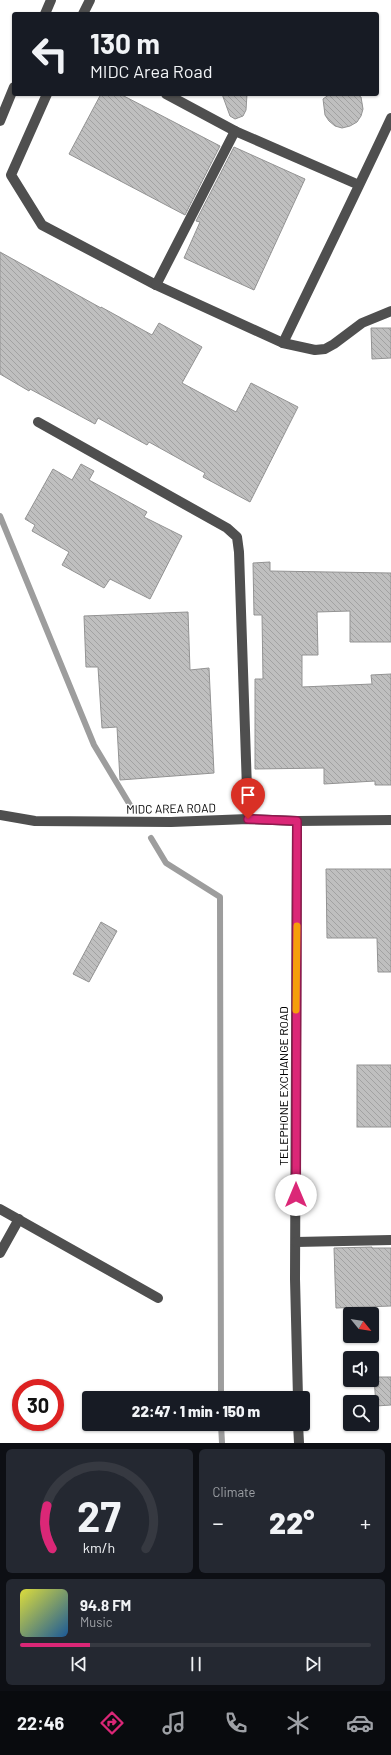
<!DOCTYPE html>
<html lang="en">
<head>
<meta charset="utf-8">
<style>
  body { margin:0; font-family:Barlow,sans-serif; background:#242831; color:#f1f3f6; height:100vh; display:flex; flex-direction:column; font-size:15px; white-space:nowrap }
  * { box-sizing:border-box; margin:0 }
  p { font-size:13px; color:#9ea1a6 }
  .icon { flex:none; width:22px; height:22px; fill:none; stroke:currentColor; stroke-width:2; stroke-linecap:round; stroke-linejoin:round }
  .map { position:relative; height:1443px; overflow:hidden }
  .sheet { display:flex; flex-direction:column; gap:6px; padding:6px; background:#0d0f14; flex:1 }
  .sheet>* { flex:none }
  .banner { position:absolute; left:12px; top:12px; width:367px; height:84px; border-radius:4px; box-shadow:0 1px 3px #0004; background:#171b24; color:#f1f3f6; overflow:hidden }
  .needle { width:26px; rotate:120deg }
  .tools { position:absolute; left:343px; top:1307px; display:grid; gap:8px }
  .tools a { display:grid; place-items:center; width:36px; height:36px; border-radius:4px; background:#171b24; box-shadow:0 1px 3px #0004; font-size:20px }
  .speed { position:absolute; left:12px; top:1379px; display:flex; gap:8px; font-size:20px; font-weight:700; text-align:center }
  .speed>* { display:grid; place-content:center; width:52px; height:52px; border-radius:50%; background:#171b24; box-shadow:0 1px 3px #0004; line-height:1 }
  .speed .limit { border:6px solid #d22; background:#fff; color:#111 }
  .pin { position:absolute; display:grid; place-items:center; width:34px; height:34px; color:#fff; margin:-41px -17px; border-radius:50% 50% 50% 0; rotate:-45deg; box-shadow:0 0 4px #0007 }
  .pin .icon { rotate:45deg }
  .me { position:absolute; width:44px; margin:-22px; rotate:0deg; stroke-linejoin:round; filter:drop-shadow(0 0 3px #0008) }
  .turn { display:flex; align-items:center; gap:14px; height:84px; padding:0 12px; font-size:18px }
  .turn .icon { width:52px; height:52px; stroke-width:2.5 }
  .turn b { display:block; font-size:28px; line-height:34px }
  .big { font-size:30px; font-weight:800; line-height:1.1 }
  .sheet .tile { flex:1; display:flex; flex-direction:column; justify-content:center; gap:6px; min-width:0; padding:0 14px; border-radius:6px; background:#242831 }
  .sheet .dial { align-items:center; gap:0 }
  .dial svg { height:104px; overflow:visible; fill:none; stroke:#363941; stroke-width:7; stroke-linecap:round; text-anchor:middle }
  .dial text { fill:#f1f3f6; stroke:none }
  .song { display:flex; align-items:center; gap:12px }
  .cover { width:48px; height:48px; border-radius:6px; background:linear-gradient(135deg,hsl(60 70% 55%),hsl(210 70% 35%)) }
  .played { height:4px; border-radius:2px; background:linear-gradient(90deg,#db2777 20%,#363941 20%) }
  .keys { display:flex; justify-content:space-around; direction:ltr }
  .heat { display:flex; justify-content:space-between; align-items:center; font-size:22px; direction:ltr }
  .sheet .tiles { flex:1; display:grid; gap:6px; grid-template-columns:1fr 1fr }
  .tile:last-child { grid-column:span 2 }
  .trip { position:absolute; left:82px; top:1391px; width:228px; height:40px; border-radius:4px; background:#171b24; box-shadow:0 1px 3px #0004; font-weight:800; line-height:40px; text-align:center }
  .tab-bar { display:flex; height:64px; justify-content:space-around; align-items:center; background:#090b0e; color:#9ea1a6 }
  .tab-bar .icon { width:28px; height:28px }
  .tab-bar .active { color:#db2777 }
  .tab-bar b { font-size:18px; color:#f1f3f6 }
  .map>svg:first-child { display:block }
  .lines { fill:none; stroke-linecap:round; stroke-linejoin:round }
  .stream { stroke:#9d9d9d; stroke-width:6 }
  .building { fill:url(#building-back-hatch); stroke:#939393 }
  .minor { stroke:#4f4f4f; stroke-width:10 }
  .route-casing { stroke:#8e194d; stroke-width:10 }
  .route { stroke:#db2777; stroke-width:7 }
  .slow { stroke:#f59e0b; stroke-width:7 }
  .labels { text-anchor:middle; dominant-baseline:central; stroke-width:3; stroke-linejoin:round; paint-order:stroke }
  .street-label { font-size:12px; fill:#000; stroke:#fff }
</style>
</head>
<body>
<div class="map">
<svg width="391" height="1443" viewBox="0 0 391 1443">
  <defs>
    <pattern id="building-back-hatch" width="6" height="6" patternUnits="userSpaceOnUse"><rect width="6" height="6" fill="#bfbfbf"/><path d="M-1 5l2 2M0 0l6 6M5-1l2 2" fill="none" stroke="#a2a2a2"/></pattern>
  </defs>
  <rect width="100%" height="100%" fill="#fff"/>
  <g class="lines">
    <g class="stream">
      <path d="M0,516L94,745L130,805"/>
      <path d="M151,838L166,863L220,897L221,1398"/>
      <path d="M221,1424L222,1443"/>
    </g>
  </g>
  <g class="building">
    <path d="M101,94H120L220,146L185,215L69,154Z"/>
    <path d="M222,94H247L246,110L243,116L235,119L230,116Z"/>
    <path d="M330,94H356L361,97L363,109L361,116L357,122L350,126L342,128L335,126L329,121L325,115L323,99Z"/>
    <path d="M234,147L305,179L254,290L184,258L200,222L196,221Z"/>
    <path d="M0,252L101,308V307L152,335L159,323L202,347L182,383L236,412L251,383L298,407L250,502L203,477L205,473L149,442L147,445L98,418L95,424L30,389L29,391L0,374Z"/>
    <path d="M371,328H391V358L372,359Z"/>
    <path d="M81,464L94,471L89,480L147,512L144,517L182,536L150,599L110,579L104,588L62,565L69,552L32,531L35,525L25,519L53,469L72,480Z"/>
    <path d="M270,562V571L391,573V642H350V611L317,612L318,655H302V687L372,684L371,675L391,674V785H375V781L324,784V768L255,769V679H263L262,615H254L253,563Z"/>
    <path d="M188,612L190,670L209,668L214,773L120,780L117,727L102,728L98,667H86L84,616Z"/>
    <path d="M326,869H391V972H378L377,938H327Z"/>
    <path d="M101,922L117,931L89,982L73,974Z"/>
    <rect x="357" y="1065" width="34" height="62"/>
    <path d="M372,1247V1248H391V1306L336,1308L334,1248Z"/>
    <path d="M374,1377H391V1405L376,1406Z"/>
  </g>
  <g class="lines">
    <g class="minor">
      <path d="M45,14L51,0"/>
      <path d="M83,14L90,0"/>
      <path d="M47,94L11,175L42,225L156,285"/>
      <path d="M166,94L235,131"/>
      <path d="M0,121L14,87"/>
      <path d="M359,185L235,131L156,285L283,343C319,268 356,193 391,118"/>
      <path d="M283,343L315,350L325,349L334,344L362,323L391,311"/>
      <path d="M38,422L227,528L237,537L239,552L248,819"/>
      <path d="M0,815L35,821L171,822L248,819L297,821L391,820"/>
      <path d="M297,821L295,1279L298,1398"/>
      <path d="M0,1209L158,1298"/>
      <path d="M296,1242L391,1240"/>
      <path d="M0,1253L19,1219"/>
      <path d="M298,1424L299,1443"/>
    </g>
  </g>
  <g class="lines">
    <defs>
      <path id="route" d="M248,819L297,821L296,1195"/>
    </defs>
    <use href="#route" class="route-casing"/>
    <use href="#route" class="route"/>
    <path class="slow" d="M296,1010L297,926"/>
  </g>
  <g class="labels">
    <g class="street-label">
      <text transform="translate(171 808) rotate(-1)">MIDC AREA ROAD</text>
      <text transform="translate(283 1086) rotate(-90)">TELEPHONE EXCHANGE ROAD</text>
    </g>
  </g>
</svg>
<div class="tools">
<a><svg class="needle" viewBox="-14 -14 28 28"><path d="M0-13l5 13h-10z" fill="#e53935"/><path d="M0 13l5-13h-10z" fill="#9ea1a6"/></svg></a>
<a><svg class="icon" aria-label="sound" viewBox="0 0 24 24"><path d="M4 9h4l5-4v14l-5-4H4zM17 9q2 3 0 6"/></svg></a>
<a><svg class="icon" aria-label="search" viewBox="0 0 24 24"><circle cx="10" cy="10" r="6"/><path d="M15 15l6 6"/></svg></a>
</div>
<div class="speed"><div class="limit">30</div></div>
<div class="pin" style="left:248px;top:819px;background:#d93025"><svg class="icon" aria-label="arrive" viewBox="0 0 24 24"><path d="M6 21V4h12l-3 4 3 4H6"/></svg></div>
<svg class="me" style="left:296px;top:1195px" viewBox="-20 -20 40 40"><circle r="19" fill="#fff"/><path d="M0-13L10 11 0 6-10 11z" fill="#db2777"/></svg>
<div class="trip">22:47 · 1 min · 150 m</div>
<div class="banner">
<div class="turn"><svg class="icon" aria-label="left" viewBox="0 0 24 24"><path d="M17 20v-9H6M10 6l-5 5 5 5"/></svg><div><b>130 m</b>MIDC Area Road</div></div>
</div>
</div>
<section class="sheet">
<div class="tiles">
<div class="tile dial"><svg viewBox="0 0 100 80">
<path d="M14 69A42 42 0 1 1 86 69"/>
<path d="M14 69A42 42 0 0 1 10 36" stroke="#db2777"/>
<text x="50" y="56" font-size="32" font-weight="700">27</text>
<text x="50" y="72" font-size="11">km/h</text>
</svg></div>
<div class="tile"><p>Climate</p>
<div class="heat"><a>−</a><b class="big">22°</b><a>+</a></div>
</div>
<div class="tile">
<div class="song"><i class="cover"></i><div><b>94.8 FM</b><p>Music</p></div></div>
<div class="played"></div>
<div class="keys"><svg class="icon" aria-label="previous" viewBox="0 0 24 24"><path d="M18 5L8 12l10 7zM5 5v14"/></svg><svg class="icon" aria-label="pause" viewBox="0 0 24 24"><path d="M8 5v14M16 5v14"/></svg><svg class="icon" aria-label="next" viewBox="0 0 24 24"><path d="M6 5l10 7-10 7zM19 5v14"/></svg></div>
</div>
</div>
</section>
<nav class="tab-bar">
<b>22:46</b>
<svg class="icon active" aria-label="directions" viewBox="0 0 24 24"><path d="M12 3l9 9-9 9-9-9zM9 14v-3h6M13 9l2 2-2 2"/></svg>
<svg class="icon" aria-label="music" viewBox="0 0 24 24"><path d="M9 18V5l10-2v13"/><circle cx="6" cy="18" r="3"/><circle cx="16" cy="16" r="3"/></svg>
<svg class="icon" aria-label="phone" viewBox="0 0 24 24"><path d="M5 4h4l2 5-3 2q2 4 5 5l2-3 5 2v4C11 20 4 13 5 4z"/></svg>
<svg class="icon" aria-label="climate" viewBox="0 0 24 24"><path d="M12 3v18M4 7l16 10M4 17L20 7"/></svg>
<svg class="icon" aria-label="car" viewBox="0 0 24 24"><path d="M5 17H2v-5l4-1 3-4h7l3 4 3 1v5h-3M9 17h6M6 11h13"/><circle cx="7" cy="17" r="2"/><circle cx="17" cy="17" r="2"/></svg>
</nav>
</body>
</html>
